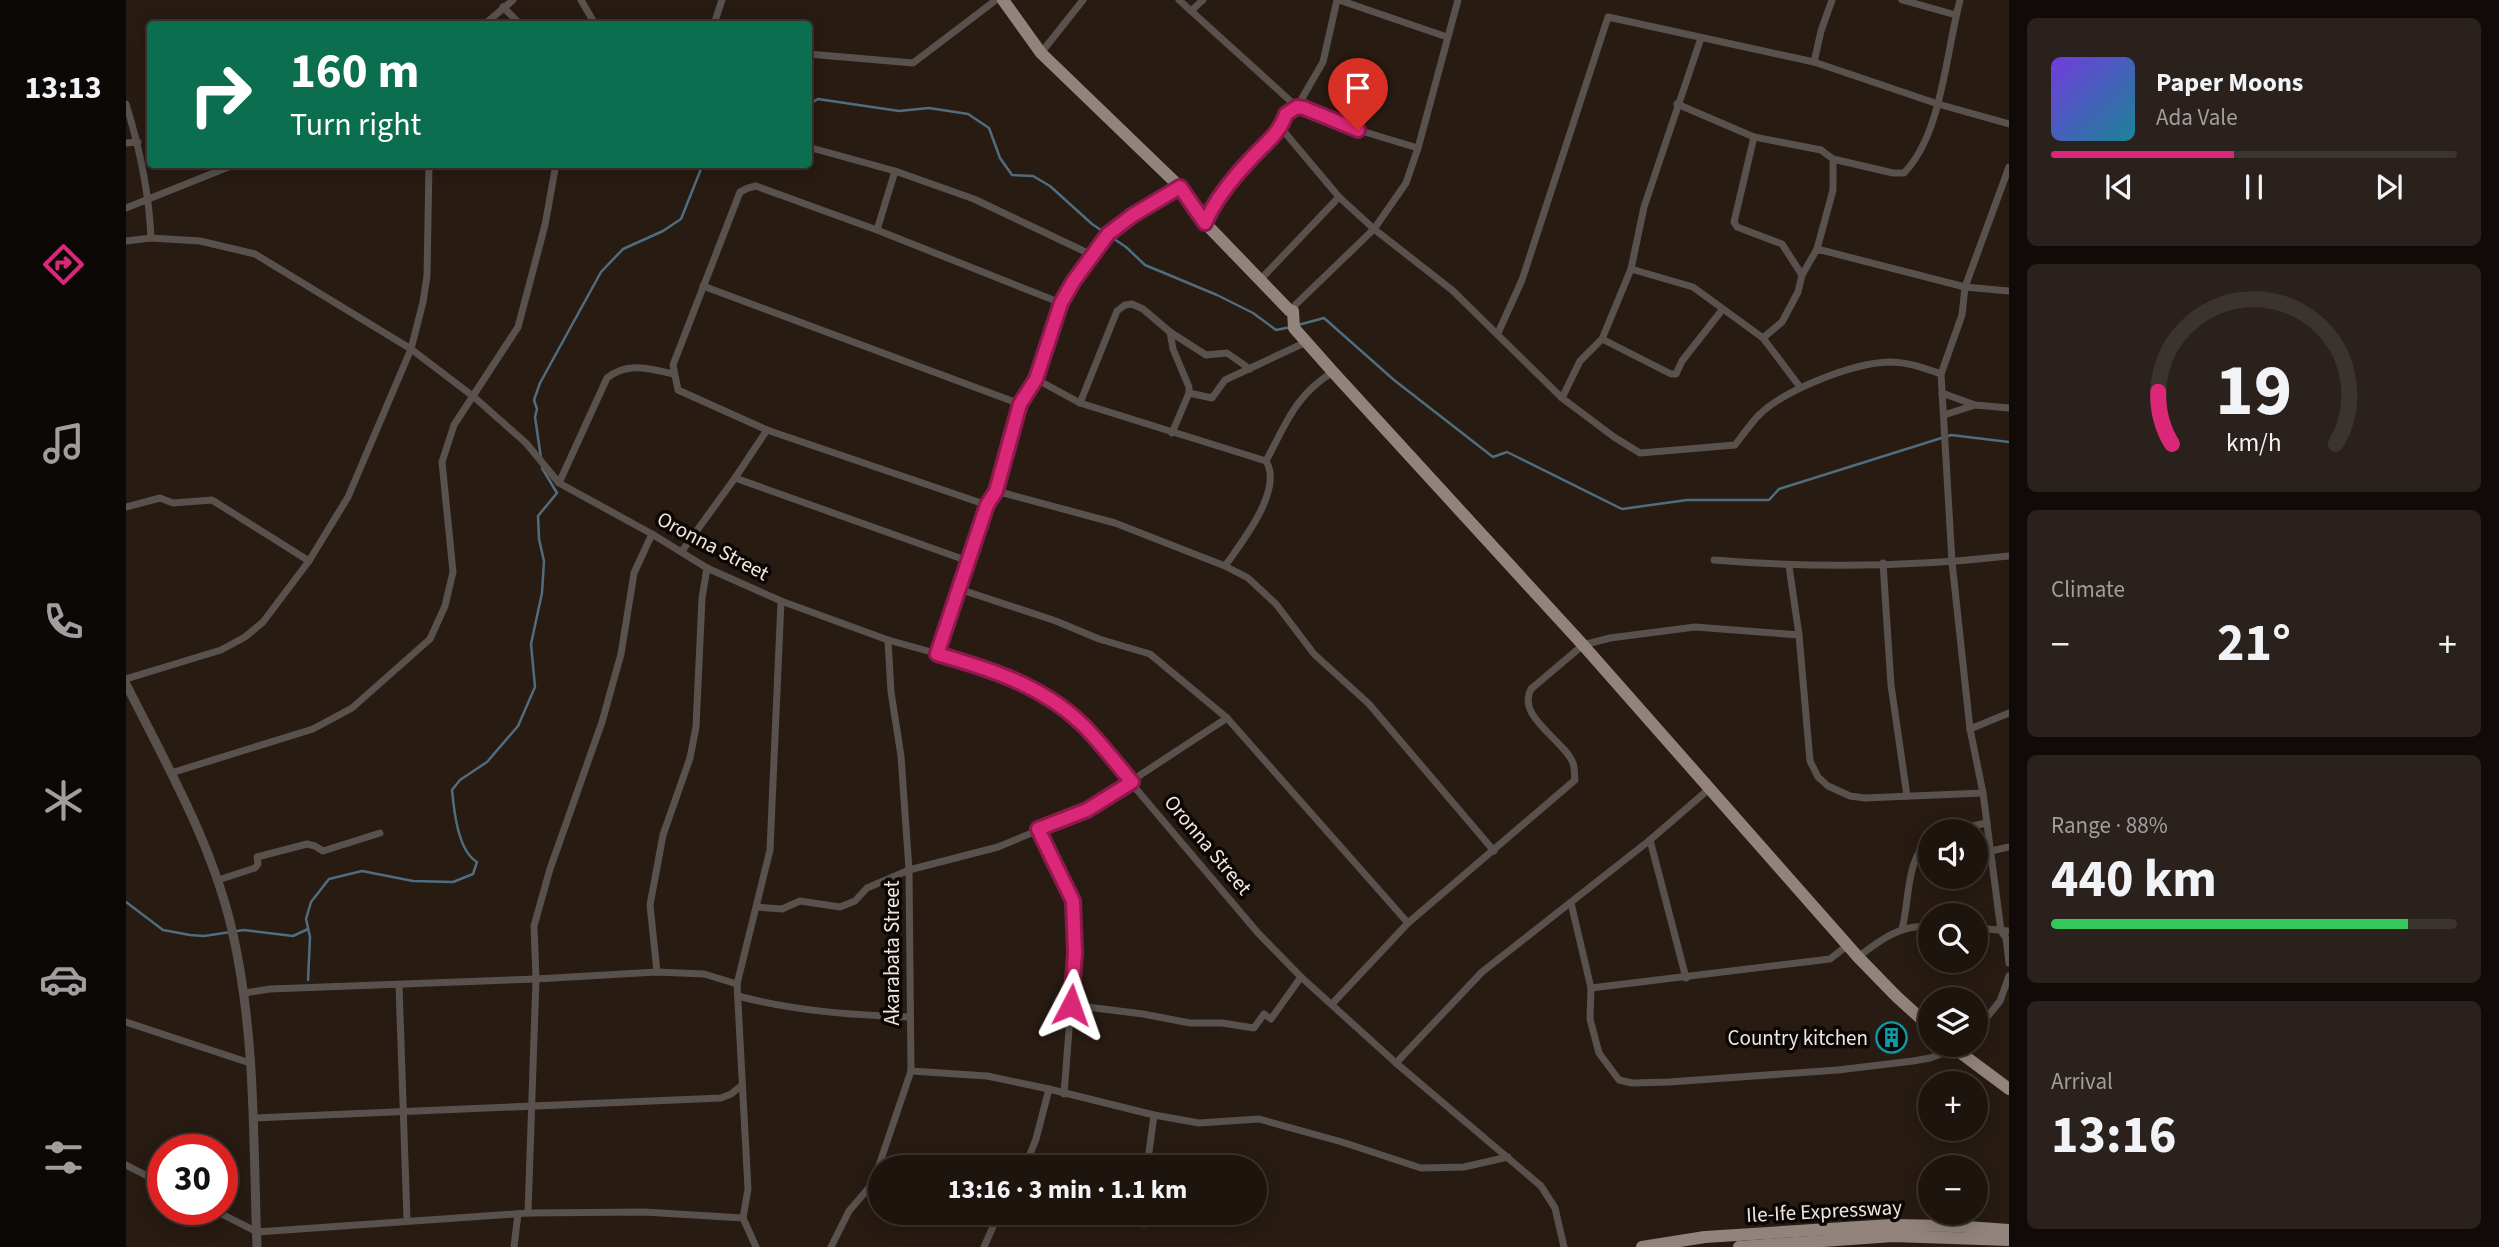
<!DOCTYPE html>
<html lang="en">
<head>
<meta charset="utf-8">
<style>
  body { margin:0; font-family:"Source Sans 3",sans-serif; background:#2a211c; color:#f1f3f6; height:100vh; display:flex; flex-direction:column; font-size:26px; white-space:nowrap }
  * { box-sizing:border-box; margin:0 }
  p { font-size:23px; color:#a09e9e }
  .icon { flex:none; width:38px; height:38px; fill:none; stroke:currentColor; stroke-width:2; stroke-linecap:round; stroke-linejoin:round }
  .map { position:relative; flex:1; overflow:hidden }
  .side { display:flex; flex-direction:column; gap:18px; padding:18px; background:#100b08; width:490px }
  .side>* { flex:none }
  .hud { position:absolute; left:21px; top:21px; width:665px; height:147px; border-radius:7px; box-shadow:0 4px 18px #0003,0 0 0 2px #3b332e; background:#0b6e4f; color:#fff; overflow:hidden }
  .fabs { position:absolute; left:1792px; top:819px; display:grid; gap:14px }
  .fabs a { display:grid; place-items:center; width:70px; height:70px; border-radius:50%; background:#1d140e; box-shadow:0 4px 18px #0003,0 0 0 2px #3b332e; font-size:35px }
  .speed { position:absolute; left:21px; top:1134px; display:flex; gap:14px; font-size:35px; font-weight:700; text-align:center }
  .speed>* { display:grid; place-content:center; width:91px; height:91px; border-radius:50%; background:#1d140e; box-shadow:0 4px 18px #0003,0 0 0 2px #3b332e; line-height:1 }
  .speed .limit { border:10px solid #d22; background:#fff; color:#111 }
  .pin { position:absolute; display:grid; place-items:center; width:60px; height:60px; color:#fff; margin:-72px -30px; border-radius:50% 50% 50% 0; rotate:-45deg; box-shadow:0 0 7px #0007 }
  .pin .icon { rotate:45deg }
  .me { position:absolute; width:77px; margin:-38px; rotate:4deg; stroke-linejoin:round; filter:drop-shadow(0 0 5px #0008) }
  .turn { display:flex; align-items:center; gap:24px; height:147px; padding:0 28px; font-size:32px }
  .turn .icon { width:91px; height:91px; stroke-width:2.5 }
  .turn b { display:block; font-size:49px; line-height:60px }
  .big { font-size:52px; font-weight:700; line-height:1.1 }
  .side .tile { flex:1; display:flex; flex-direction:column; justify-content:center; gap:10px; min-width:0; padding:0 24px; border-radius:10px; background:#2a211c }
  .side .dial { align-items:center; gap:0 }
  .dial svg { height:182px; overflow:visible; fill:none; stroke:#3b332e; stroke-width:7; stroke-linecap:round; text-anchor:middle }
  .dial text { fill:#f1f3f6; stroke:none }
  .song { display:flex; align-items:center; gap:21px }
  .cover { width:84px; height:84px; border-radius:10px; background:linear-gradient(135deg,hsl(260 70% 55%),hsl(190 70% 35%)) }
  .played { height:7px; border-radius:4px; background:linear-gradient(90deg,#db2777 45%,#3b332e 45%) }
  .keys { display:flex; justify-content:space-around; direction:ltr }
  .heat { display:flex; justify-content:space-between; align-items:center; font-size:38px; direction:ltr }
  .charge { height:10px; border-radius:5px; background:linear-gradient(90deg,#34c759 88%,#3b332e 0) }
  .trip { position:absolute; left:742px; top:1155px; width:399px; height:70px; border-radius:35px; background:#1d140e; box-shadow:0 4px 18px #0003,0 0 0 2px #3b332e; font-weight:700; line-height:70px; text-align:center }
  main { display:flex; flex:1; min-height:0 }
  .tab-bar { display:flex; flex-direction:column; width:126px; justify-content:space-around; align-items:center; background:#0c0806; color:#a09e9e }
  .tab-bar .icon { width:49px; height:49px }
  .tab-bar .on { color:#db2777 }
  .tab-bar b { font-size:32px; color:#f1f3f6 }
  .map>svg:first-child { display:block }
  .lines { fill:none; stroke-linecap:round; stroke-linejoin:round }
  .stream { stroke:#4f6d7f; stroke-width:2.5 }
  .minor { stroke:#58514d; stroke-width:7 }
  .tertiary { stroke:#58514d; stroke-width:9 }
  .primary { stroke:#92847c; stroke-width:12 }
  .route-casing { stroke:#8e194d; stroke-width:18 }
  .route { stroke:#db2777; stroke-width:12 }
  .labels { text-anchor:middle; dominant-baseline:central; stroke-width:7; stroke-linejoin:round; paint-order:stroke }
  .street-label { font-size:21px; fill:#eee6e0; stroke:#0c0704 }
  .poi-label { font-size:21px; fill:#eee6e0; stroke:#0c0704; text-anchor:end }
</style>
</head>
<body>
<main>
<nav class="tab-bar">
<b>13:13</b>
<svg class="icon on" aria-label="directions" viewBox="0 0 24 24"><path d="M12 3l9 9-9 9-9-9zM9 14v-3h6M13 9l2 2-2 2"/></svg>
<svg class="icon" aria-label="music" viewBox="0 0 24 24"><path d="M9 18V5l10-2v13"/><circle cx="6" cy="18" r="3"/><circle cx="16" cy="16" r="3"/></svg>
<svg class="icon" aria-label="phone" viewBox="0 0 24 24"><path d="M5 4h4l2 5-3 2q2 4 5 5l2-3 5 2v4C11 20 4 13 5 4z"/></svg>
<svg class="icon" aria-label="climate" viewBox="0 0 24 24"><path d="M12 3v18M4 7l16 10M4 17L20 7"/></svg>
<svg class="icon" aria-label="car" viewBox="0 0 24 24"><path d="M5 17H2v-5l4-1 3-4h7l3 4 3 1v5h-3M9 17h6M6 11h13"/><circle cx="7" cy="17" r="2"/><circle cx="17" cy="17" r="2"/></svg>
<svg class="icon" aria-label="filters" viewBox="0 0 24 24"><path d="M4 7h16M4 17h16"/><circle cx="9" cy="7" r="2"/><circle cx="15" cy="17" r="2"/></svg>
</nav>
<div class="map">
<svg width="1883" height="1247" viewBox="0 0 1883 1247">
  <rect width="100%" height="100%" fill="#271b12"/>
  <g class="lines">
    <g class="stream">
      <path d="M682,105L692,99L773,111L803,108L842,114L863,128L874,158L886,175L907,176L924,186L966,224L1000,247L1019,265L1091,295L1127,313L1150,330L1165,327"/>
      <path d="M1172,325L1198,318L1268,380L1367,457L1381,452L1496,509L1561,500H1643L1653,489L1825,435L1883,442"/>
      <path d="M415,458L409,417L411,409L408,400L414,383L475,272L497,249L537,231L555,219L577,164"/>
      <path d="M0,902L37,930L64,935L78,936L118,930L167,936L182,929"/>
      <path d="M182,980L184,937L180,919L185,902L203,879L236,871L287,881L327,882L347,874L351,862C332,851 328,811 326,790L334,780L361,762L392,726L409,687L405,644L416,593L418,561L413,539L412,516L431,493L416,468"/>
    </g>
    <g class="minor">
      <path d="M455,0L469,24"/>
      <path d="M1053,0L1171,107L1178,108L1232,130L1292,148"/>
      <path d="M1213,0L1321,37"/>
      <path d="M1776,0L1830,15"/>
      <path d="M377,7L394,24"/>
      <path d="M1065,11L1077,0"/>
      <path d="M359,24L387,0"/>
      <path d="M588,24L596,0"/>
      <path d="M915,53L957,0"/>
      <path d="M682,54L787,63L870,0"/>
      <path d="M1688,62L1695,31L1706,0"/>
      <path d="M0,104C14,149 23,192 25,238"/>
      <path d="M1551,104L1628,137L1695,150L1707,159L1767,173H1778C1816,134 1820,52 1834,0"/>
      <path d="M1155,128L1213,197L1248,229L1326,290L1436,398L1488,437L1514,453L1609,445C1617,435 1624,424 1633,415C1658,390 1727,363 1763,362C1782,362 1798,368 1815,374"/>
      <path d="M1628,137L1608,222L1611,227L1656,244L1676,275"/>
      <path d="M0,143L12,142"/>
      <path d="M682,147L769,171"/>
      <path d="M1883,167L1839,287L1836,315L1815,374L1826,562L1844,729L1857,793L1875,931L1880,938L1883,963"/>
      <path d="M0,208L110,164"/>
      <path d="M1079,223C1090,200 1106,179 1123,161C1137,145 1153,135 1159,114L1171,107L1197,62L1211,0"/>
      <path d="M751,230L769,171L848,199L968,256"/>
      <path d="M0,241L25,238L74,241L129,254L285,349L348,397L400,443L433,483L526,534L581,568L655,601L762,640L856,666L899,683L930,703L956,725L1132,933L1175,977L1270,1063L1415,1186L1429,1208L1438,1247"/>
      <path d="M1691,249L1707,190V159"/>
      <path d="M1505,269L1567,287L1637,338L1656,322L1672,292L1676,275L1691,249L1839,287L1883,291"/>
      <path d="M1134,280L1213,197"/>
      <path d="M577,286L894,404"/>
      <path d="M1164,310L1248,229L1280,183L1292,148L1332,0"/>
      <path d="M1044,332L1047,349L1063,387V393"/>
      <path d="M1372,333L1396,280L1482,17L1688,62L1812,104L1883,124"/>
      <path d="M1637,338L1674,387"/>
      <path d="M1476,339L1545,374H1550L1556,361L1596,310"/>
      <path d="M910,379L954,403L1140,461C1158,490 1115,543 1099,566"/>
      <path d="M1816,393L1849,405L1883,408"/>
      <path d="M1436,398L1454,361L1476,339L1505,269L1518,207L1575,38"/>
      <path d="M954,403L991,311L999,305L1006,304L1017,309L1044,332L1080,355L1101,353L1124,369"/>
      <path d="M1818,415L1849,405"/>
      <path d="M1046,433L1063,393L1086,398L1099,380L1176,344L1177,338"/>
      <path d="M1140,461C1160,424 1169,395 1207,372"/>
      <path d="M609,478L842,561"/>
      <path d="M433,483L481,378C502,361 524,369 548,374"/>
      <path d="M870,491L989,523L1099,566L1122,578L1150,604L1188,654L1243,704L1368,851"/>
      <path d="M861,505L641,430L552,390L547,365L614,192L622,188L630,186L751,230L935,303"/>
      <path d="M0,507L34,498L47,503L86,500L183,561"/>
      <path d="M556,551L609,478L641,430"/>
      <path d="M1588,560C1686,568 1785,567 1883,556"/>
      <path d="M1757,563L1765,685L1781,796"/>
      <path d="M1663,566L1673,635L1684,761L1692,777L1702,786L1724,796L1739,798L1857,793"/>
      <path d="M833,589L930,621L973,639L1024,654L1101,718L1282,923"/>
      <path d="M811,654L861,505L870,491L894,404L910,379L935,303L947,282L982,234L1007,215L1054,187"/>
      <path d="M0,679L95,650L119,637L137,622L183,561L222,497L285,349L297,302L301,276L303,164"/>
      <path d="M1844,729L1883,713"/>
      <path d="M45,773L187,729L226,708L304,639L319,606L327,572L316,462L328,425L392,327L419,225L430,164"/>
      <path d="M912,829L947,901L949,953L938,1094"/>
      <path d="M1822,831L1861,823"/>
      <path d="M1524,840L1560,978"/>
      <path d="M1865,851L1883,847"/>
      <path d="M92,880L129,868L132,864L131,857L181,844L189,846L197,851L254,833"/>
      <path d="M1445,903L1465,988L1464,1019L1473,1053L1493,1080L1506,1083L1543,1082L1712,1070L1787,1061L1804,1058L1826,1050L1825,1045"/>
      <path d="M631,907L656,909L674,901L714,907L729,901L741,888L783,870L872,847L961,810L1101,718"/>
      <path d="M1850,928L1883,931"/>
      <path d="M1776,929C1784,900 1779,860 1804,839"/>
      <path d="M1732,957C1753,941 1776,923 1804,927"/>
      <path d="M531,972L524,905L537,835L564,758L570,727L576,598L581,568"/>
      <path d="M273,985L281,1220"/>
      <path d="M1465,988L1704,959L1722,945"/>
      <path d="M119,993L144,989L410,979L531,972L578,974L611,984"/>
      <path d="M612,996C668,1011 726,1015 784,1017"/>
      <path d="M1206,1004L1282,923L1449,780C1448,776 1449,768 1447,763C1438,740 1390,717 1405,689L1457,645L1484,638L1569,627L1673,635"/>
      <path d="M945,1005L1017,1014L1064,1023H1096L1128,1028L1138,1014L1145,1019L1175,977"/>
      <path d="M0,1022L124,1063"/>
      <path d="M1850,1031L1874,1001L1883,976"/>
      <path d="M1270,1063L1356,972L1524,840L1583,789"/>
      <path d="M785,1071L861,1076L923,1089L1028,1115L1073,1123L1133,1119L1216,1142L1295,1168L1338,1167L1382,1157"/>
      <path d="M128,1118L595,1098L605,1094L615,1086"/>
      <path d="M0,1165L37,1184"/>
      <path d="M899,1167L910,1139L923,1089"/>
      <path d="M1021,1167L1028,1115"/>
      <path d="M86,1209L131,1232L402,1213L518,1212L617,1218"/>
      <path d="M402,1213L410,979L408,926L424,869L476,722L495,654L508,573L526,534"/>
      <path d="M1018,1213V1224"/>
      <path d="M388,1247L392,1214"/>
      <path d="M630,1247L617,1218L622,1189L611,984L644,850L655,601"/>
      <path d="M705,1247L723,1211L747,1183L785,1071L783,870L775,756L765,692L762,640"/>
      <path d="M858,1247L873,1213"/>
    </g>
    <path class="tertiary" d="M0,684C41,766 89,848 108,939C130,1040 127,1144 131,1247"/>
    <g class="primary">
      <path d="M877,0L915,53L1054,187L1079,223L1164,311H1167L1168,328L1207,372L1457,645L1732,957L1770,996L1804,1027"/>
      <path d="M1824,1045L1883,1089"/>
      <path d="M1516,1247L1579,1237L1765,1225L1827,1226L1883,1230"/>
      <path d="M1613,1247L1767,1236L1883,1240"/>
    </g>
  </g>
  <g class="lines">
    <defs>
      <path id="route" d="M945,1005L949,953L947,901L912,829L961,810L1006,782C990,763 974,742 956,724C915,685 864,669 811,654L861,505L870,491L894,404L910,379L935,303L947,282L982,234L1007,215L1054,187L1079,223C1089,200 1106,179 1123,161C1137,145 1153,135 1160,114L1171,107L1178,108L1232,130"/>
    </defs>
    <use href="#route" class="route-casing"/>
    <use href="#route" class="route"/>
  </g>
  <defs>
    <symbol id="building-ring" viewBox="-11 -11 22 22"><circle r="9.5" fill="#0c0704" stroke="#0f9aa8" stroke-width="1.5"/><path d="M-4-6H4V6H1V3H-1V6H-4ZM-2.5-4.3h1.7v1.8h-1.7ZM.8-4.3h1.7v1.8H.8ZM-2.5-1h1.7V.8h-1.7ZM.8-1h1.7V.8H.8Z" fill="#0f9aa8"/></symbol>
  </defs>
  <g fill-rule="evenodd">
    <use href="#building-ring" x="1748" y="1020" width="35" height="35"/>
  </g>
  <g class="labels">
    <g class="street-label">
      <text transform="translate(587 546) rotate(28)">Oronna Street</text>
      <text transform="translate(1082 845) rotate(50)">Oronna Street</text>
      <text transform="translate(766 953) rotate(-90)">Akarabata Street</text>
      <text transform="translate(1698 1211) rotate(-3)">Ile-Ife Expressway</text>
    </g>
    <g class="poi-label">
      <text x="1742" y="1038">Country kitchen</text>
    </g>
  </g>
</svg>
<div class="fabs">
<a><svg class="icon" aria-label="sound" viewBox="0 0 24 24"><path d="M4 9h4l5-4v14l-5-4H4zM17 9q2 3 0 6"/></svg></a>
<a><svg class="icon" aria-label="search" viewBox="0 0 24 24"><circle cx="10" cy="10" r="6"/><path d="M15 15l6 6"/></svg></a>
<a><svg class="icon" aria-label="layers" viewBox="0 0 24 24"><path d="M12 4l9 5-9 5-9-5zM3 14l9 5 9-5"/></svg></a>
<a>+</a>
<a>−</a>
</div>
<div class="speed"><div class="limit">30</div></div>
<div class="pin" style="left:1232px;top:130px;background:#d93025"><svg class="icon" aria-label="arrive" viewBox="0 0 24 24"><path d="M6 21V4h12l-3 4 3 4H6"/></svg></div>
<svg class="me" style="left:945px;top:1005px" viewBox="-20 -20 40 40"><path d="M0-17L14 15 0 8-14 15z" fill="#db2777" stroke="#fff" stroke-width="4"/></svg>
<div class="trip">13:16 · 3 min · 1.1 km</div>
<div class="hud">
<div class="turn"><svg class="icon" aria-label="right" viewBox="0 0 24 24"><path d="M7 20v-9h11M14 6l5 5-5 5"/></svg><div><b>160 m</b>Turn right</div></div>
</div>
</div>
<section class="side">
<div class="tile">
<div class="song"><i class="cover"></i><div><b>Paper Moons</b><p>Ada Vale</p></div></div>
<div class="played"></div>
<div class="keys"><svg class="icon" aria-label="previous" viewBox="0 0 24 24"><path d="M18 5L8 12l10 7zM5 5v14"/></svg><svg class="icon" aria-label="pause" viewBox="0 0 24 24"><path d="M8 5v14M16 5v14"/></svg><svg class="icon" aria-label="next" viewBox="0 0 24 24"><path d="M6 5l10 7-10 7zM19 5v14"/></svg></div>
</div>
<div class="tile dial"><svg viewBox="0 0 100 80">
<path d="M14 69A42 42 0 1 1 86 69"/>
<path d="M14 69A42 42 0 0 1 8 46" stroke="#db2777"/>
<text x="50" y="56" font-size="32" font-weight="700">19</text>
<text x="50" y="72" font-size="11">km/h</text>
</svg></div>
<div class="tile"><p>Climate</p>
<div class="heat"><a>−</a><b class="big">21°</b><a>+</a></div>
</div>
<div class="tile"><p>Range · 88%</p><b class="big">440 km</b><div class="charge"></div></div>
<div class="tile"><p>Arrival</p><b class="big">13:16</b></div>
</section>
</main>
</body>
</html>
